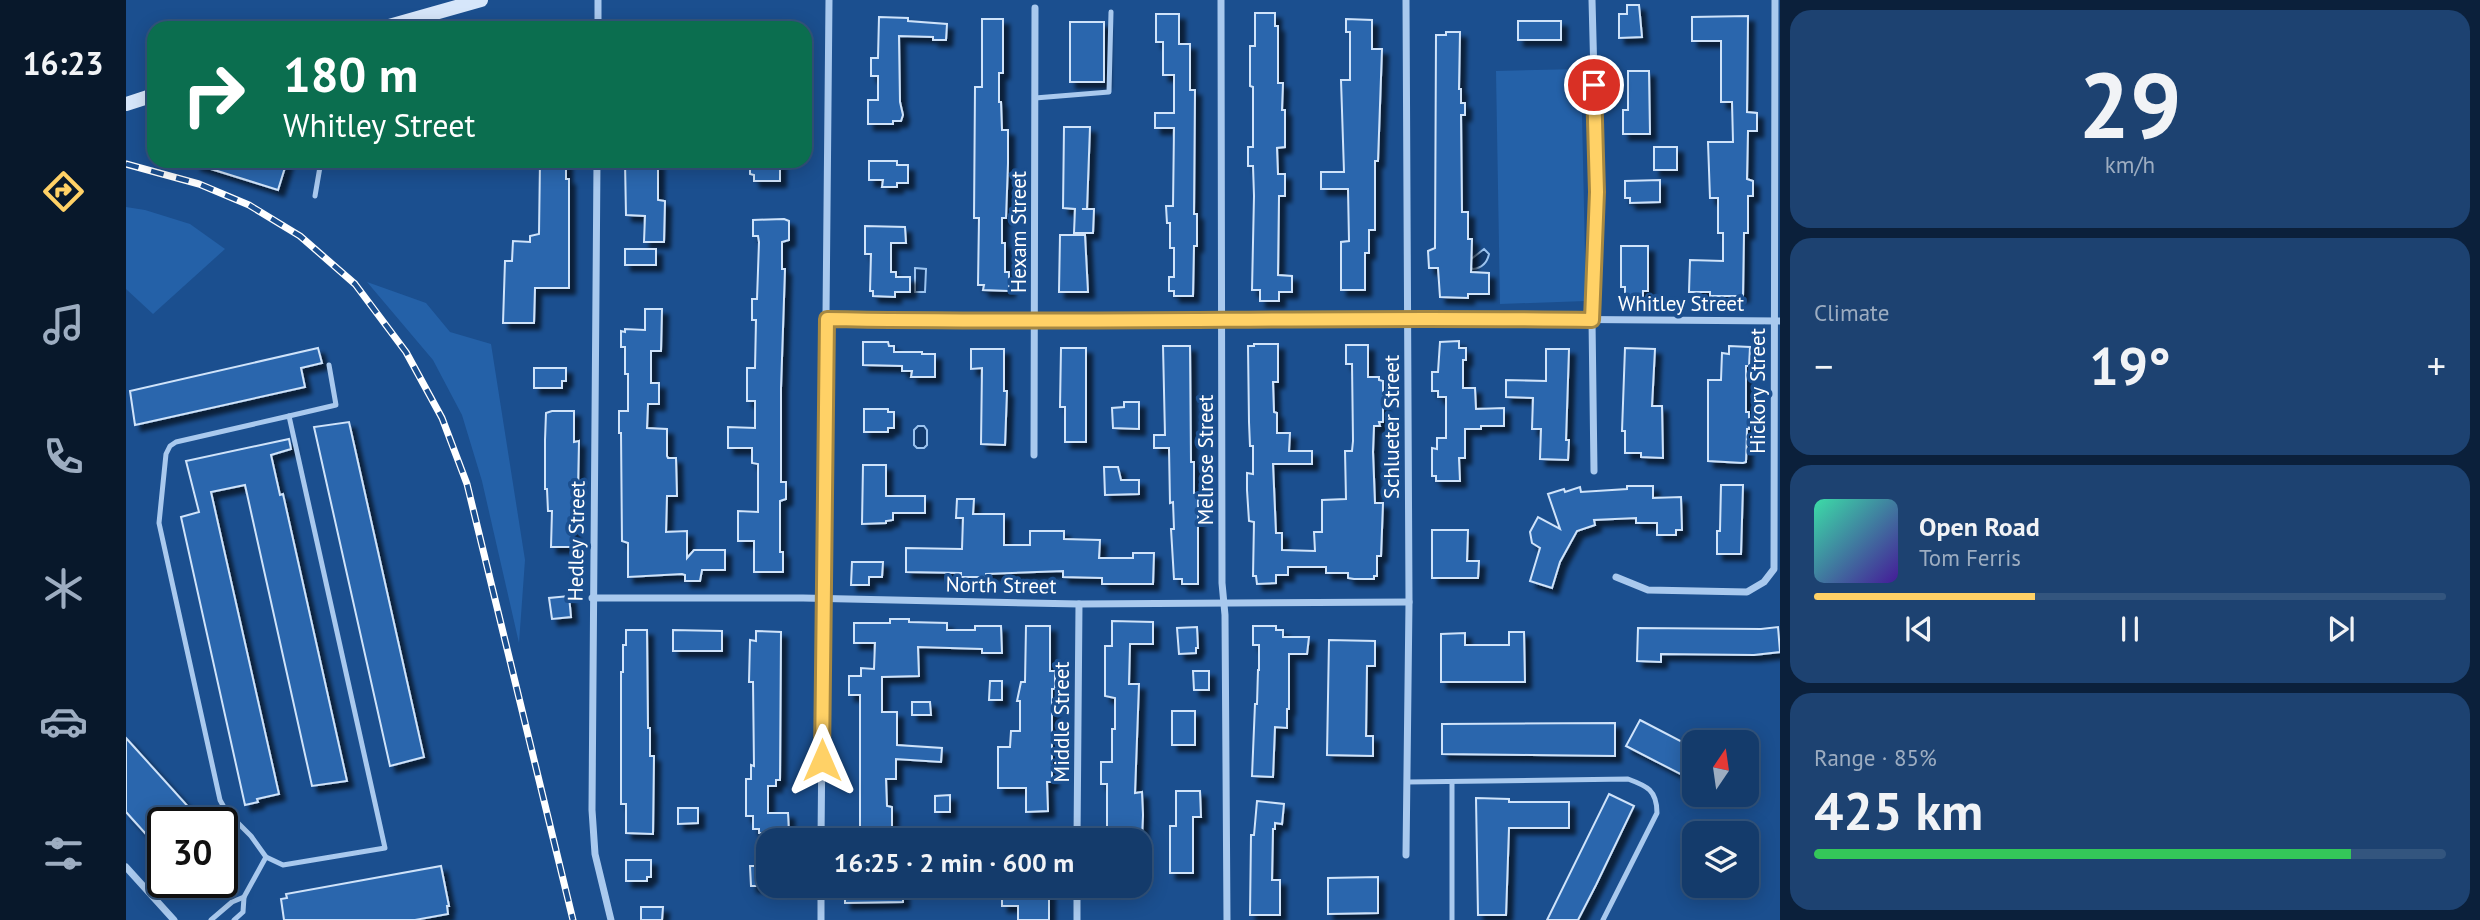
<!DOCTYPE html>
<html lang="en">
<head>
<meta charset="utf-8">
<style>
  body { margin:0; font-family:"PT Sans",sans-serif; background:#1d4271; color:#f1f3f6; height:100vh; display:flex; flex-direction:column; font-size:26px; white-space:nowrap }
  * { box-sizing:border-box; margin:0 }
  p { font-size:23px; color:#9dadc1 }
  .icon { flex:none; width:38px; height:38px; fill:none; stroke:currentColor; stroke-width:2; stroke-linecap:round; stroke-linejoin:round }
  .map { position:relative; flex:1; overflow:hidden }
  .panel { display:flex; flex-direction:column; gap:10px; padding:10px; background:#0b203b; width:700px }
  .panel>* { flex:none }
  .banner { position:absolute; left:21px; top:21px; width:665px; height:147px; border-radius:21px; box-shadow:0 4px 18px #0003,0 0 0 2px #33557e; background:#0b6e4f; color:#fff; overflow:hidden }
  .needle { width:46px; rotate:13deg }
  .buttons { position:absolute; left:1556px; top:730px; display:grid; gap:14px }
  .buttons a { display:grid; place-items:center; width:77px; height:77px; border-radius:14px; background:#143b6b; box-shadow:0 4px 18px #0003,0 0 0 2px #33557e; font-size:35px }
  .speed { position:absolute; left:21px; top:807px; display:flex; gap:14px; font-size:35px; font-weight:700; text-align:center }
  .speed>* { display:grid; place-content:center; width:91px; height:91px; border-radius:50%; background:#143b6b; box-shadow:0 4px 18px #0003,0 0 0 2px #33557e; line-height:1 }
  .speed .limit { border:4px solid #111; border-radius:10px; background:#fff; color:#111 }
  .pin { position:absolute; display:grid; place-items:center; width:60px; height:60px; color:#fff; margin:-30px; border:4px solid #fff; border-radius:50%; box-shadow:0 2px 7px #0007 }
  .me { position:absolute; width:77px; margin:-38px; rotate:0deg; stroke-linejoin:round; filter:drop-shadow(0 0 5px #0008) }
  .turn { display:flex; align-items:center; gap:24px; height:147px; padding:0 21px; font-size:32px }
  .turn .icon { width:91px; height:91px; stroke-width:2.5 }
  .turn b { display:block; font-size:49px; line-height:60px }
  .big { font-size:52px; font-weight:800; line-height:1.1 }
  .panel .widget { flex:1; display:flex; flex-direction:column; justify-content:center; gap:10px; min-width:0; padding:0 24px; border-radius:21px; background:#1d4271 }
  .panel .dial { align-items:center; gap:0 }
  .dial b { font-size:91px; line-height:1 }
  .song { display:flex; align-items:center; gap:21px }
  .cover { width:84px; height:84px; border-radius:10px; background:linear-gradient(135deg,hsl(160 70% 55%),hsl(260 70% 35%)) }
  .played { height:7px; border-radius:4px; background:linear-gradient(90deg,#ffd166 35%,#33557e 35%) }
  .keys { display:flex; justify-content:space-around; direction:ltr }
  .heat { display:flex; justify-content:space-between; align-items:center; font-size:38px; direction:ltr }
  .charge { height:10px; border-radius:5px; background:linear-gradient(90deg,#34c759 85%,#33557e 0) }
  .trip { position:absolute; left:630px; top:828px; width:396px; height:70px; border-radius:21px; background:#143b6b; box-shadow:0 4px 18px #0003,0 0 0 2px #33557e; font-weight:800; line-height:70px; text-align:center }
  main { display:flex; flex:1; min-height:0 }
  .menu { display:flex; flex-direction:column; width:126px; justify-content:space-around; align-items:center; background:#08182b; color:#9dadc1 }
  .menu .icon { width:49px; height:49px }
  .menu .selected { color:#ffd166 }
  .menu b { font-size:32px; color:#f1f3f6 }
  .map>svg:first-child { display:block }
  .green { fill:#2461a8 }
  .water { fill:#123a6d; stroke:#9cc4f0; stroke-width:2 }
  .building { fill:#2a66ad; stroke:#cfe3fa; stroke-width:2; filter:url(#shadow) }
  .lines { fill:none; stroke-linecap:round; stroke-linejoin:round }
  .lane { stroke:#a9c9ee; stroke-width:5 }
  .street { stroke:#a9c9ee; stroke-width:7 }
  .secondary { stroke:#d6e6fa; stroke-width:14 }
  .rail-casing { stroke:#fff; stroke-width:7 }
  .rail { stroke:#1b4f8f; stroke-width:4.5; stroke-dasharray:13; stroke-linecap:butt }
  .route-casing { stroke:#a68842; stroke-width:18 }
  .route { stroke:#ffd166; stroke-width:12 }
  .labels { text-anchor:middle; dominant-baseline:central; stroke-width:7; stroke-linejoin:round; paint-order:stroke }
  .street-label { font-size:21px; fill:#fff; stroke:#1b4f8f }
</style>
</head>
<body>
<main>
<nav class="menu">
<b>16:23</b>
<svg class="icon selected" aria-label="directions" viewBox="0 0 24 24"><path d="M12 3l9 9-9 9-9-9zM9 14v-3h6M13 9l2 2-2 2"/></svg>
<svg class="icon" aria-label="music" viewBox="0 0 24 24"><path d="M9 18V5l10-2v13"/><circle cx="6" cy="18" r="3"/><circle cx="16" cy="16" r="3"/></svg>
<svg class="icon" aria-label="phone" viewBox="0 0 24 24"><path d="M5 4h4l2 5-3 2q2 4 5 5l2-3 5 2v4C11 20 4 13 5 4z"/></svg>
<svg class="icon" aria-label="climate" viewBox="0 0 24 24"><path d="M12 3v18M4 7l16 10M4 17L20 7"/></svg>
<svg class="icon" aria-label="car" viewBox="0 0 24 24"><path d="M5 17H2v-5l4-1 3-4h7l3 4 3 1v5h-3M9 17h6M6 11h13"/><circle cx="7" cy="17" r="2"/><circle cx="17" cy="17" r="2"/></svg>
<svg class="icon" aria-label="filters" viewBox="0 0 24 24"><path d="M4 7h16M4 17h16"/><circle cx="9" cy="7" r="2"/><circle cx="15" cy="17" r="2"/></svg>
</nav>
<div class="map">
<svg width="1654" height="920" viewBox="0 0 1654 920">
  <defs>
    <filter id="shadow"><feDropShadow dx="6" dy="6" stdDeviation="2" flood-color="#0009"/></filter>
  </defs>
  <rect width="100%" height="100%" fill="#1b4f8f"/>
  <g class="green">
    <path d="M1455,69L1460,301L1374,304L1370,71Z"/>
    <path d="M0,207L19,210L64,224L99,249L27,314L0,289Z"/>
    <path d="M241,282L300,303L324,332L365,344L399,560L393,643L356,481L336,415L307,360Z"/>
  </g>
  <g class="water">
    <path d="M1358,249L1363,254C1361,263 1356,268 1347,269L1344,267V260Z"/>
    <path d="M789,268L800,269L799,292H789Z"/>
    <path d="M792,426H798L801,430V445L798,448H791L788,445V430Z"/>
    <rect x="839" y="886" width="24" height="9"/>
  </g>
  <g class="building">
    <path d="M1501,5H1513L1516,37L1493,38V14H1501Z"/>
    <path d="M1129,13H1149V26H1152V83H1157L1156,110H1159V147L1151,148L1152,174H1159V196H1153L1152,275L1166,276V292H1153V301H1134V290H1126L1128,196L1127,166H1122V147H1127V87L1124,86V46H1129Z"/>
    <path d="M1030,14H1053V44H1064V90H1069L1068,214H1071V246H1068L1067,296H1048V291H1043V277H1048V248H1044V223H1041L1040,206H1047L1048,128H1029V113H1048V75H1037V42H1030Z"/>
    <path d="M1622,16L1621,112L1631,113V131H1622L1621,179L1627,181V196H1622V233H1618L1617,296H1584V292H1563L1564,260L1597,261V233H1592V198H1584L1582,142H1607L1606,102H1595V41H1566V17Z"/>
    <path d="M753,17L782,18V21L821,24L820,40H807V37L773,36L774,102L777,115L775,121H767V124H742V100H752V76H745V58H752Z"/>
    <path d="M856,19H877V73H873V102H875L876,130H882V163L880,218H876V243H879V272H883V291L857,290L858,285H852L853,218H848L849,87H856Z"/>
    <path d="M1220,19L1246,20V49H1256L1252,161H1249V230H1243V253H1239V290H1215V242L1223,241L1222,189H1195V172H1218L1215,80H1224V32H1220Z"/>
    <rect x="1392" y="21" width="43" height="19"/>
    <rect x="944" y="22" width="34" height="60"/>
    <path d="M1320,32H1334L1333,89H1335V103H1339V115H1335L1336,212H1342V239H1346L1345,272L1363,273V294H1342V298L1314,297L1312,268H1303L1302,251L1309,248L1310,35H1320Z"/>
    <path d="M1502,71H1523L1524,134H1497V110H1502Z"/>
    <path d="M938,127H964L961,209H956H968L967,233H948L949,209L937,208Z"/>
    <rect x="1528" y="147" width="23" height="23"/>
    <path d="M70,161H161L152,190L69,164Z"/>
    <path d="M414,161H440V179H443V288H409L408,323H377L379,261H386L387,241L404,242V236L413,234Z"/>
    <path d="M624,161H654V181H628V175L624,174Z"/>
    <path d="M743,161H771V165H782V183H771V187H756L757,180H743Z"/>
    <path d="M499,162H532V200L539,201L538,242H518L519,216L500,215Z"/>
    <path d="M1534,180V202L1504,203V198H1499V181Z"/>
    <path d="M658,219L663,221V240L656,242V269H659L655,388V482H660V499L654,501V552H657V572H628V541H612V511L632,512V464L626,463V448H602V427L629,428V401H621V368H629L630,320H626V299H631L633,242L632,236H627V220Z"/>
    <path d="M739,226L779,227L780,243H765V272H770V277H784V292H769V297L747,296V291H744L745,254H739Z"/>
    <path d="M934,235H959L962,292H933Z"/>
    <path d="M1495,246H1522V291H1517V298H1499V287H1495Z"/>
    <rect x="499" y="249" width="31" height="16"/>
    <path d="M519,309H536L535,351H525V383H533V404H522L521,428L541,429V456L542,458H550L551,496H541L540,532L561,531V558L568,550H599V570H576L574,581H559V575L556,574L502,577V543L496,541L495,433H493V411H502V374H499V347H495V331L499,332V329L519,330Z"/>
    <path d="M1333,341V348H1340V360H1337V388H1349L1350,409L1378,408V426H1355V429H1339V458H1333L1334,481H1310V476H1306V448L1311,449V438H1320V397H1312V391H1306V372H1312L1314,342Z"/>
    <path d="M737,342H762L763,346H768V352H796V354H809V377H785L786,371H776V366L737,365Z"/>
    <path d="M1128,344H1152V382H1147L1148,412L1151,413V433H1164L1163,451H1186V464H1147L1150,533H1156V550L1189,551L1188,532H1196V500L1220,499L1219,451H1226L1227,441L1226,364H1220V345H1242V377H1253V380L1257,381V422H1253L1254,426H1248L1247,452L1249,503H1257L1255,556H1251V576H1248V579H1228L1222,578V573H1200V567H1162V575H1150V583L1131,584L1130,576H1127L1128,522L1123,521L1121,490V473L1127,474V446H1124L1123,422L1122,346H1128Z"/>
    <path d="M1037,346H1064L1065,462H1068V493H1072V584H1056V579H1048L1045,529H1048L1047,502L1044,503L1043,448H1028V435H1039Z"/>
    <path d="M1603,346L1624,347L1623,366H1620V412H1623V429H1621L1620,462L1617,463L1582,461V380H1595L1596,353L1603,354Z"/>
    <path d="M192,348L196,363L175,368L179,387L9,425L4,391Z"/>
    <path d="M935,348H960V442H939V407H934Z"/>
    <path d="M1499,348L1529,349L1526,406H1536L1537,458L1515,457V453H1499V431H1496Z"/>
    <path d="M845,349H878V391H881L879,445L855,444L856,368L845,369Z"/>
    <path d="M1420,349H1443L1440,440H1443L1442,460L1414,459L1415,429H1406L1407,398L1380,397V380L1420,381Z"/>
    <path d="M408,368H440V381H436V388H408Z"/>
    <path d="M998,402H1013V429L987,428L986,408L998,407Z"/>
    <path d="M738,409H762V412H768V428H762V432H738Z"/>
    <path d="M426,411H448V442L453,441L452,489H447V547H425L426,511H422L421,489H419V440L420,413Z"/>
    <path d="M223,422L298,757L264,766L188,427Z"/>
    <path d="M163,439L165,449L145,455L154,495L157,494L221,781L186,786L119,485L85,492L153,794L131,799L132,802L119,805L55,517L73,512L60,461Z"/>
    <path d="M737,465H760V496H799V513H767V520L760,521V523L736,524Z"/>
    <path d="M978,467H992L995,480H1013V494L979,495Z"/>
    <path d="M1595,485H1617L1615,554H1591V531H1594Z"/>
    <path d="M1501,486H1527V498L1555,497L1556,530H1550V535H1531V523H1510V518L1468,520L1469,525L1451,531L1434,562L1426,588L1404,581L1414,548L1406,543L1404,532L1412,517L1434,529L1422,494L1438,489L1439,492L1454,487L1455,492L1501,489Z"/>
    <path d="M831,499H848L847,514H878V545H904V531H938V539L974,540L973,558H1007V553H1028L1027,584H976V578L937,577V571L860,574V577H835V573L780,572V548L836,549L837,518H830Z"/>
    <path d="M1306,530H1342L1341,561H1353L1352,578H1306Z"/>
    <path d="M726,562H757L756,577H743V585H725Z"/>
    <path d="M443,596L445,617L426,619L423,598Z"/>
    <path d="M764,619H783V622L821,623V630H849V626H875L876,653H856V649L792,647L793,676L756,677V712H771V745L816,748L815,762L770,759V779H760L761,806L766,807V840H734V695H723V676H735V668L748,669L749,643H728V623H764Z"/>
    <path d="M986,621L1027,622V644H1004L1003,684H1013L1009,793L1016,792L1017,815L1016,838H1003V840H974V827H981V784H975V762H986V729H989V698L979,696V646H986Z"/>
    <path d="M900,626H924V671H929V689H926V782H921L922,811L900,812V788H872V747H884L885,731H894V701H891L895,682H899Z"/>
    <path d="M1127,626H1150V630H1157V637H1183L1181,654H1163V709H1161V728L1149,727L1147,777L1126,776L1129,704H1131L1132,670H1133V645H1127Z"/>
    <path d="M1071,627L1072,648H1070V653L1053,654L1051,628Z"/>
    <path d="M1652,627L1654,652L1628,655L1535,654V662L1511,661L1512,628L1635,629Z"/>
    <path d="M500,630H521L522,728H524V756H528L527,834L500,833V804H495V672H497V645H500Z"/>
    <path d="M547,630L596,631V651H547Z"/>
    <path d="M630,631L655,632L654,780H650V786H642V813H662L663,833H633V829H627V816H620V779H625V765L628,766L627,682H623L624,640L630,641Z"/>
    <path d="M1383,632H1398L1399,682H1315V634L1339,633V645H1383Z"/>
    <path d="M1203,640L1249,641V666H1241L1240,736H1247V756L1201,755Z"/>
    <path d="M1067,671H1083V690H1068Z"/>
    <path d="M864,681H876V700H863Z"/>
    <path d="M786,702H804L805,715H786Z"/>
    <rect x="1046" y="711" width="23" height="34"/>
    <path d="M1514,720L1568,748V770L1564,779L1500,746Z"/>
    <path d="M1489,723V756L1316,754V724Z"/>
    <path d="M0,738L76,822H37V853L0,812Z"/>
    <path d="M1050,791H1074L1075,817H1067V873H1044V826H1050Z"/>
    <path d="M1483,794L1508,806L1470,885L1452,920H1421Z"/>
    <path d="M824,795V812H809V796Z"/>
    <path d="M1350,798L1383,799V802H1443V828H1383L1380,915H1352Z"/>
    <path d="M1131,801L1158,804L1156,824L1149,823V829H1147L1146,880H1154V915H1124L1125,835H1128Z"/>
    <path d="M552,808H572V823L552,824Z"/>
    <path d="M500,860H525V877H521V881H500Z"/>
    <path d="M315,866L323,906H321L322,914L289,920H158L155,899L161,898L160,894Z"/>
    <path d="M624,866H642V881H637V886H625Z"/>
    <path d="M1252,877V913L1202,914V878Z"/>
    <path d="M719,886H777V902L719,903Z"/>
    <path d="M895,886H923V920H892V906H876V888L895,889Z"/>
    <path d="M515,907H537L536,920H515Z"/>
  </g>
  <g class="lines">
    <g class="lane">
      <path d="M909,98L983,92L985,12"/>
      <path d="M189,196L195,161"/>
      <path d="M163,416L259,848L157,865L140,857L125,836L100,811L94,800L33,523L40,454L44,446L50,442Z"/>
      <path d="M163,416L210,405L203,365"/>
      <path d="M1282,782L1502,779C1521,786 1531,790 1531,813L1477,920"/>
      <path d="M1326,782V920"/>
      <path d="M85,920L106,902L118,897"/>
      <path d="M108,920L117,912L118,897L140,857"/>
    </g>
    <g class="street">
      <path d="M1095,0L1096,583L1099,615L1101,920"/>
      <path d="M1280,0L1283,602L1280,855"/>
      <path d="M1466,0L1471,192L1466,320L1468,471"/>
      <path d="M472,28V0"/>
      <path d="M471,161L466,810L469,854L485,920"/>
      <path d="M701,319L909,321L1261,318L1654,321"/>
      <path d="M908,455L909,8"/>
      <path d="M1490,577L1522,590L1621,592L1638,582L1648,569L1649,0"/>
      <path d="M466,598H677L953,604L1283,602"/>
      <path d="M695,840L703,0"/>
      <path d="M951,840L953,604"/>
      <path d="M0,867L48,920"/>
      <path d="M695,920V886"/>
      <path d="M951,920V886"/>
    </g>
    <g class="secondary">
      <path d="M256,28L355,0"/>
      <path d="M0,104L28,95"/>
    </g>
    <defs>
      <path id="rail" d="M0,164L73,184L123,205L174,236L229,284L280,352L316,418L341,484L447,920"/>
    </defs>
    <use href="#rail" class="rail-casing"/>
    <use href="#rail" class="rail"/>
  </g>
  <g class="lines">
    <defs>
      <path id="route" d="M696,760L701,319C956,324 1211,316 1466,320L1471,192L1468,85"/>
    </defs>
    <use href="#route" class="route-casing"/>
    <use href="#route" class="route"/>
  </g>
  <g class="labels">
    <g class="street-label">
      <text transform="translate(892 232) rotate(-90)">Hexam Street</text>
      <text x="1555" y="303">Whitley Street</text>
      <text transform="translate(1631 391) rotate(-90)">Hickory Street</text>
      <text transform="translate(1265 427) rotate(-90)">Schlueter Street</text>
      <text transform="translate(1079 460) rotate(-90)">Melrose Street</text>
      <text transform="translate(450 541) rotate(-89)">Hedley Street</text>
      <text transform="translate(875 585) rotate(1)">North Street</text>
      <text transform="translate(935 722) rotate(-90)">Middle Street</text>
    </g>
  </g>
</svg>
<div class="buttons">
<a><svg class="needle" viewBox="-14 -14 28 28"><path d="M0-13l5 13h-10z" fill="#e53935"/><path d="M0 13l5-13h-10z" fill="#9dadc1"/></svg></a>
<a><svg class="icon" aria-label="layers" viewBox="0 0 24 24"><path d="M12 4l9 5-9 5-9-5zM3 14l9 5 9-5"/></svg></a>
</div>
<div class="speed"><div class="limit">30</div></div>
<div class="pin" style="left:1468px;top:85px;background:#d93025"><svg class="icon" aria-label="arrive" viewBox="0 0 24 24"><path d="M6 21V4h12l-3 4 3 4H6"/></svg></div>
<svg class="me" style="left:696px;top:760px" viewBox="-20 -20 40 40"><path d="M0-17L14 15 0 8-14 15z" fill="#ffd166" stroke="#fff" stroke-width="4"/></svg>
<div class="trip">16:25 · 2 min · 600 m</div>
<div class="banner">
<div class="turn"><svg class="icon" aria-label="right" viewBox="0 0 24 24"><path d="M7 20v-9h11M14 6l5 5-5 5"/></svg><div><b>180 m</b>Whitley Street</div></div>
</div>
</div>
<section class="panel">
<div class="widget dial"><b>29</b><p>km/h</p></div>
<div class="widget"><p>Climate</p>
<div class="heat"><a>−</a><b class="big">19°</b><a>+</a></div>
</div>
<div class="widget">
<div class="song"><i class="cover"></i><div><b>Open Road</b><p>Tom Ferris</p></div></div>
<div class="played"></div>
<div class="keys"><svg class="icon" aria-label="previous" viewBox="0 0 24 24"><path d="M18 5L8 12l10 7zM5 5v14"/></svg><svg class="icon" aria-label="pause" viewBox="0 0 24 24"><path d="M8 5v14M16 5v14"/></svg><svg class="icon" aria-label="next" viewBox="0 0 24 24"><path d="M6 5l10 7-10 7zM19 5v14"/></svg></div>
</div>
<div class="widget"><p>Range · 85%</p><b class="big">425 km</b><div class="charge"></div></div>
</section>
</main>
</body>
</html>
